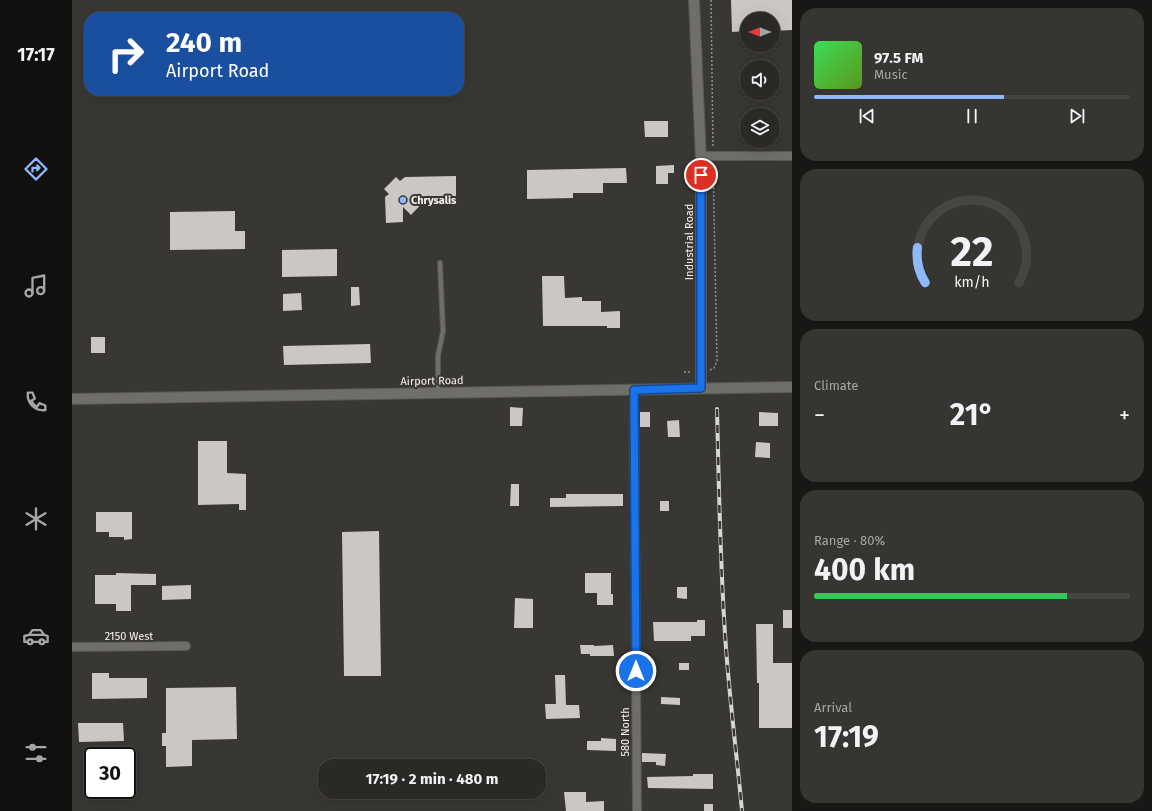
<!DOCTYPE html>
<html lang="en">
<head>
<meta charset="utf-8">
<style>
  body { margin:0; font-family:"Fira Sans",sans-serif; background:#373532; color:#f1f3f6; height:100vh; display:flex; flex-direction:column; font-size:15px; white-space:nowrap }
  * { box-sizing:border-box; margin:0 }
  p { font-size:13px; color:#a6a6a7 }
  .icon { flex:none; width:22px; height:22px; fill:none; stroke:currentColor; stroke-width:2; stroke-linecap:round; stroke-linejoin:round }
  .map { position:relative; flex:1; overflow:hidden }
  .sheet { display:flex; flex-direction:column; gap:8px; padding:8px; background:#181715; width:360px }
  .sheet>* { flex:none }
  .guide { position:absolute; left:12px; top:12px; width:380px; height:84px; border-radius:16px; box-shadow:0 4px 16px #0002,0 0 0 1px #474543; background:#1a4fa0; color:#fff; overflow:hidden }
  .needle { width:26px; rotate:270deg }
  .tools { position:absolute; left:668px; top:12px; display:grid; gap:8px }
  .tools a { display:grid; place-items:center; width:40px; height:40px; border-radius:50%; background:#2b2926; box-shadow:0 4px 16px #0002,0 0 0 1px #474543; font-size:20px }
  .speed { position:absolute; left:12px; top:747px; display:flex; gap:8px; font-size:20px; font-weight:700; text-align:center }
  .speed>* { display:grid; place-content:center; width:52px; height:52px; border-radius:50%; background:#2b2926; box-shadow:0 4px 16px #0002,0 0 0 1px #474543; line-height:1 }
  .speed .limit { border:2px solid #111; border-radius:6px; background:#fff; color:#111 }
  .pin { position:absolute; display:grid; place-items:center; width:34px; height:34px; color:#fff; margin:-17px; border:2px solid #fff; border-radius:50%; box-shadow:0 1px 4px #0007 }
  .me { position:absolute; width:44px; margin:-22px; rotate:0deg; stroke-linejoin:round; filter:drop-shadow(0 0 3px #0008) }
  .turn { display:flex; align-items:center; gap:14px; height:84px; padding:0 16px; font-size:18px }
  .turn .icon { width:52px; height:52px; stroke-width:2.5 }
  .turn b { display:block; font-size:28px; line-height:34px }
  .big { font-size:30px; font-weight:700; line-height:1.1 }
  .sheet .tile { flex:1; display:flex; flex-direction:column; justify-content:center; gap:6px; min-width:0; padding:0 14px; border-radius:16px; background:#373532 }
  .sheet .dial { align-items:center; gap:0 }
  .dial svg { height:104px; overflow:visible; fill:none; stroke:#474543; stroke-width:7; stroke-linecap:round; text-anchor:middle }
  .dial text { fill:#f1f3f6; stroke:none }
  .song { display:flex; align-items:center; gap:12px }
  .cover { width:48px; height:48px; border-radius:6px; background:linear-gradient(135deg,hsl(130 70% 55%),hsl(90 70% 35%)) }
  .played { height:4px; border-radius:2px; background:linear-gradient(90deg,#8eb9fc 60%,#474543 60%) }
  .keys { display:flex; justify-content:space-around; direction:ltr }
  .heat { display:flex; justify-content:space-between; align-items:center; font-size:22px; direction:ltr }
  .charge { height:6px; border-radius:3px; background:linear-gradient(90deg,#34c759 80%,#474543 0) }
  .trip { position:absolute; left:246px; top:759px; width:228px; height:40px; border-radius:16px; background:#2b2926; box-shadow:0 4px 16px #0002,0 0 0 1px #474543; font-weight:700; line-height:40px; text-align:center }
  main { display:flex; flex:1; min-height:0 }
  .menu { display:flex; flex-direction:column; width:72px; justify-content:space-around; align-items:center; background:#11100f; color:#a6a6a7 }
  .menu .icon { width:28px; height:28px }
  .menu .current { color:#8eb9fc }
  .menu b { font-size:18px; color:#f1f3f6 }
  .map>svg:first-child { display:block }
  .building { fill:#cbc8c3 }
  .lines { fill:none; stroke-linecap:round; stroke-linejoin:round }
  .service-casing { stroke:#585653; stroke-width:6 }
  .minor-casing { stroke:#585653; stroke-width:10 }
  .tertiary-casing { stroke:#585653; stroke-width:12 }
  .path { stroke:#92908d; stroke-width:1.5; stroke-dasharray:2 2; stroke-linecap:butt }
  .service { stroke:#706e6a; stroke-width:4 }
  .minor { stroke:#706e6a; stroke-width:8 }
  .tertiary { stroke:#706e6a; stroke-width:10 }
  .rail-casing { stroke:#d7d5d3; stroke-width:4 }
  .rail { stroke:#393733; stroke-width:2.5; stroke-dasharray:8; stroke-linecap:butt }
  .route-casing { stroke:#114b97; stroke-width:10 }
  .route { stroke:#1a73e8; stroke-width:7 }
  .poi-dot { fill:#8eb9fc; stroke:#393733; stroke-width:1.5 }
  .labels { text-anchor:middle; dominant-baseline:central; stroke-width:4; stroke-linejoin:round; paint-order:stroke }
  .poi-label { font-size:11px; font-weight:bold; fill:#f6f4f2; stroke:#393733; text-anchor:start }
  .street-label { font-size:11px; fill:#f6f4f2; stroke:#393733 }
</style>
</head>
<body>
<main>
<nav class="menu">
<b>17:17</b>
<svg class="icon current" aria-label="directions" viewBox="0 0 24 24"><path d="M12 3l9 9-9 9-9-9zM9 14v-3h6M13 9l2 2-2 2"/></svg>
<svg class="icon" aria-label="music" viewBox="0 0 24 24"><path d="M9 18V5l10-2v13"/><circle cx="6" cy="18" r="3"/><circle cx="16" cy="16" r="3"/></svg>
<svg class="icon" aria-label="phone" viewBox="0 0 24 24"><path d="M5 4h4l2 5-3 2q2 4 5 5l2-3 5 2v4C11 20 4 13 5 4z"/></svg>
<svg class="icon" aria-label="climate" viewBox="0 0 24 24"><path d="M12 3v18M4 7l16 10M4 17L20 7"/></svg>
<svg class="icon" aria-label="car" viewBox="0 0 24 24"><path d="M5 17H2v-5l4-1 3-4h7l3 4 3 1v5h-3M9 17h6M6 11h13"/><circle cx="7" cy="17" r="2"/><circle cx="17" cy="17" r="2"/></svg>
<svg class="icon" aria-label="filters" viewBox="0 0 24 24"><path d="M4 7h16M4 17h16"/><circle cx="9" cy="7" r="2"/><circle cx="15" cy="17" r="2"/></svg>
</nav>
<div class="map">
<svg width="720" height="811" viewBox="0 0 720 811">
  <rect width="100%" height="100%" fill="#393733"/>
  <g class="building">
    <path d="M659,0H720V30L701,31V19H675V31L660,32Z"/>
    <path d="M572,121H596V137H573Z"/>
    <path d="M602,165V173H596V184H584V166Z"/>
    <path d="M554,168L555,183H531V193H501V198L455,199V170Z"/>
    <path d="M384,176V196H357L339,215L331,207V222L314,223L313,197L317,194L312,189L324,177L328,181L333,177Z"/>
    <path d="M163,211V231H173V249L98,250V212Z"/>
    <path d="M265,249V276L210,277V250Z"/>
    <path d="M470,276H492L493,298L510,297V301H529V312L548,311V328H535V326H471Z"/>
    <path d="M279,287H287L288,305L279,306Z"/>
    <path d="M229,293L230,310L211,311V294Z"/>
    <rect x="19" y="337" width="14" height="16"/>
    <path d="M298,344L299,363L212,365L211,346Z"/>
    <path d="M438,407L451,408L450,426H438Z"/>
    <rect x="568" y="412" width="10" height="15"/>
    <path d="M687,412L706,413V426H687Z"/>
    <path d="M607,420L608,437H596L595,421Z"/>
    <path d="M126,441H155V473L174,474V510H167V504L126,505Z"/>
    <path d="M684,442L698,443V458L683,457Z"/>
    <path d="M439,484H447V506H438Z"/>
    <path d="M494,494H551V506L478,507V498H494Z"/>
    <rect x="588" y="501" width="9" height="10"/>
    <path d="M24,512H60V539L52,540V537H37V532H24Z"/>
    <path d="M307,531L309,676H272L270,532Z"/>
    <path d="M44,573L84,574V585H59V611H44V604H23V575H44Z"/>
    <path d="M513,573H539V594H541V605H525V593H513Z"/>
    <path d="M119,585V599L90,600V586Z"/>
    <path d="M605,587H615V599L605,598Z"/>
    <path d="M443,598L461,599V628H442Z"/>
    <rect x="711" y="610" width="9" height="18"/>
    <path d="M625,620H633V636H619V641H582L581,622H625Z"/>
    <path d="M684,624H701V663H720V728H687V683H685Z"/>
    <path d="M508,645H522V646L541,645L542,656H518V654H509Z"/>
    <rect x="607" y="663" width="10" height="7"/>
    <path d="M20,673H37V678H75V698L20,699Z"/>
    <path d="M483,675H493L494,705H507L508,718L474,719L473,704H484Z"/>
    <path d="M164,687L165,739L120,740V766L94,767V746H90V733H94V688Z"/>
    <path d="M589,697L608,698V705L589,704Z"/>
    <path d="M6,723H51L52,741L7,742Z"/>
    <path d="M529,738L544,739V751L515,750V741H529Z"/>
    <path d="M570,753L594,754L593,766L584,765V762H570Z"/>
    <path d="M621,774H641V789L576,788L575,777L621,776Z"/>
    <path d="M492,792H514V802L532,801V811H494Z"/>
    <rect x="632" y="804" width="9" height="7"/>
  </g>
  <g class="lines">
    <defs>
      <path id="service" d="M366,392V356L371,331L368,263"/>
      <g id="minor">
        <path d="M629,156H720"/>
        <path d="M562,390L565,811"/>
        <path d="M0,647L114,646"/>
      </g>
      <g id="tertiary">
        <path d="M622,0L629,160V388"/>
        <path d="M0,399L720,387"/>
      </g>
    </defs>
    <use href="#service" class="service-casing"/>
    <use href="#minor" class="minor-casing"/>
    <use href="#tertiary" class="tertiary-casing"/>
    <g class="path">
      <path d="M639,0L641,148"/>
      <path d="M638,370L642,368L645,361L641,163"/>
      <path d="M612,372H620"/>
    </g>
    <use href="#service" class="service"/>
    <use href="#minor" class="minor"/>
    <use href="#tertiary" class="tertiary"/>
    <defs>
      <path id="rail" d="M645,409C647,489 648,569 654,648C658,703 665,757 670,811"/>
    </defs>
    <use href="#rail" class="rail-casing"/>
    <use href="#rail" class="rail"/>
  </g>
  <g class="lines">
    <defs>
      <path id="route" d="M564,671L562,390L629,388V175"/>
    </defs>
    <use href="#route" class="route-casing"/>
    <use href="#route" class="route"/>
  </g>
  <circle class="poi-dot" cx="331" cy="200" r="4"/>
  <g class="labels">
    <g class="poi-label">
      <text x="339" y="200">Chrysalis</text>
    </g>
    <g class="street-label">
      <text transform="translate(617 242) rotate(-90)">Industrial Road</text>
      <text transform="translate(360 381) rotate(-1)">Airport Road</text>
      <text x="57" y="636">2150 West</text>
      <text transform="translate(553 732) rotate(-90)">580 North</text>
    </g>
  </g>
</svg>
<div class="tools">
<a><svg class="needle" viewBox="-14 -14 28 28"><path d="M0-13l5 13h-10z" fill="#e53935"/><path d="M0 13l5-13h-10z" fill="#a6a6a7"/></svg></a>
<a><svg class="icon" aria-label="sound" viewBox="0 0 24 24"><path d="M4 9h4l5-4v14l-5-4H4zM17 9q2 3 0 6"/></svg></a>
<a><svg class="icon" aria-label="layers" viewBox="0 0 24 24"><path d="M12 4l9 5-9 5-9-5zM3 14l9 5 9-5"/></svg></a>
</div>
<div class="speed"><div class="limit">30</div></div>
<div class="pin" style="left:629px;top:175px;background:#d93025"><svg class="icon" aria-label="arrive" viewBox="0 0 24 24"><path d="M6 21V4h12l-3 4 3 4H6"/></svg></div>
<svg class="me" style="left:564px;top:671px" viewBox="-20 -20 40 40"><circle r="17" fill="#1a73e8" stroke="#fff" stroke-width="3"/><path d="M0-11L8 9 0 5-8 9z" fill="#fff"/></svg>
<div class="trip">17:19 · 2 min · 480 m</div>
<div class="guide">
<div class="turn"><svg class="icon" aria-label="right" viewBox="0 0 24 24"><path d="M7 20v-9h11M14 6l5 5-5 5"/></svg><div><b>240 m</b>Airport Road</div></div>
</div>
</div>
<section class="sheet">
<div class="tile">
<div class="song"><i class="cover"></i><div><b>97.5 FM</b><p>Music</p></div></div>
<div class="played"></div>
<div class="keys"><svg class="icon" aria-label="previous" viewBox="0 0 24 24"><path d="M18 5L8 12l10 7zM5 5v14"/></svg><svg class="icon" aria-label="pause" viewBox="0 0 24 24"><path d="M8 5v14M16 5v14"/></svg><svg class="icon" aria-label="next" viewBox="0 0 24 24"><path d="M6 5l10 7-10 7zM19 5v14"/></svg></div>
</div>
<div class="tile dial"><svg viewBox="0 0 100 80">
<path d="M14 69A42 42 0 1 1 86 69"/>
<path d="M14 69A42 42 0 0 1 8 42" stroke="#8eb9fc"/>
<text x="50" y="56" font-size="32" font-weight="700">22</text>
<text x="50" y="72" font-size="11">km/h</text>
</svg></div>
<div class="tile"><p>Climate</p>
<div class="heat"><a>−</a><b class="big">21°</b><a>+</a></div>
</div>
<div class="tile"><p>Range · 80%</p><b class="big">400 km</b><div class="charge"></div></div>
<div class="tile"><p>Arrival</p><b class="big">17:19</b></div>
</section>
</main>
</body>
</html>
